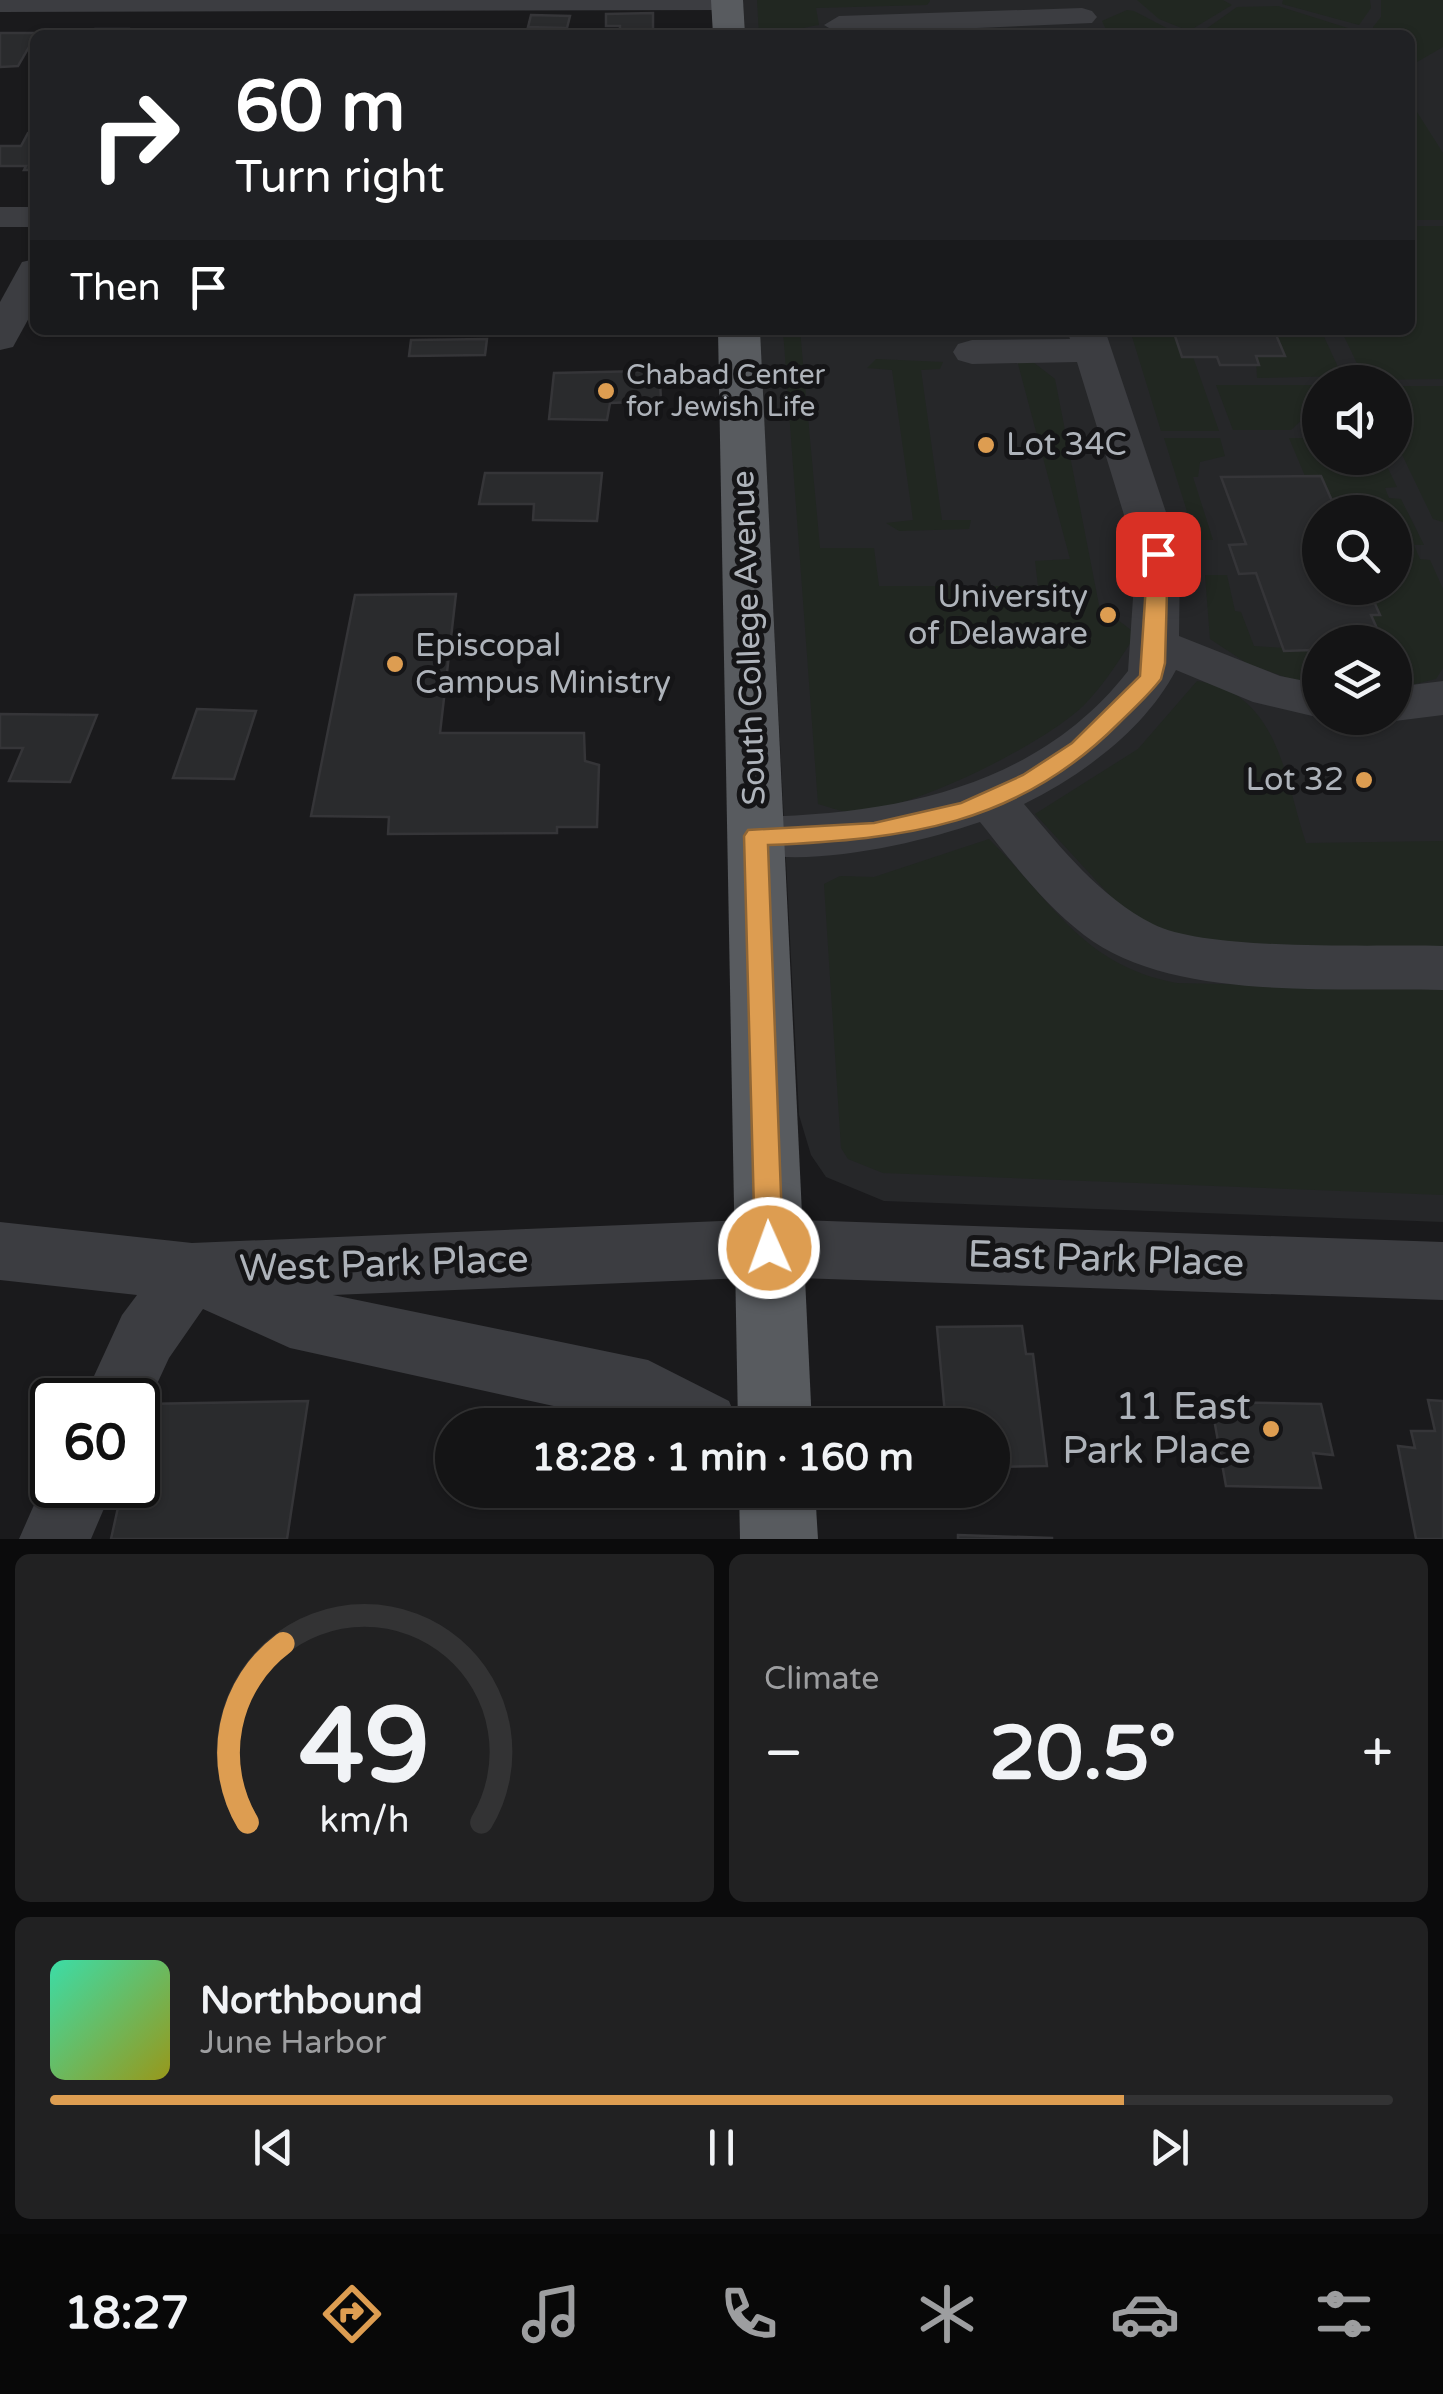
<!DOCTYPE html>
<html lang="en">
<head>
<meta charset="utf-8">
<style>
  body { margin:0; font-family:"Varela Round",sans-serif; background:#212122; color:#f1f3f6; height:100vh; display:flex; flex-direction:column; font-size:38px; white-space:nowrap }
  * { box-sizing:border-box; margin:0 }
  p { font-size:32px; color:#9d9ea0 }
  .icon { flex:none; width:55px; height:55px; fill:none; stroke:currentColor; stroke-width:2; stroke-linecap:round; stroke-linejoin:round }
  .map { position:relative; height:1539px; overflow:hidden }
  .panel { display:flex; flex-direction:column; gap:15px; padding:15px; background:#0b0b0c; flex:1 }
  .panel>* { flex:none }
  .top-card { position:absolute; left:30px; top:30px; width:1385px; height:305px; border-radius:15px; box-shadow:0 2px 8px #0004,0 0 0 2px #333334; background:#202124; color:#fff; overflow:hidden }
  .fabs { position:absolute; left:1302px; top:365px; display:grid; gap:20px }
  .fabs a { display:grid; place-items:center; width:110px; height:110px; border-radius:50%; background:#141415; box-shadow:0 2px 8px #0004,0 0 0 2px #333334; font-size:50px }
  .speed { position:absolute; left:30px; top:1378px; display:flex; gap:20px; font-size:50px; font-weight:700; text-align:center }
  .speed>* { display:grid; place-content:center; width:130px; height:130px; border-radius:50%; background:#141415; box-shadow:0 2px 8px #0004,0 0 0 2px #333334; line-height:1 }
  .speed .limit { border:5px solid #111; border-radius:15px; background:#fff; color:#111 }
  .pin { position:absolute; display:grid; place-items:center; width:85px; height:85px; color:#fff; margin:-42px; border-radius:20px; box-shadow:0 5px 15px #0006 }
  .me { position:absolute; width:110px; margin:-55px; rotate:358deg; stroke-linejoin:round; filter:drop-shadow(0 0 8px #0008) }
  .turn { display:flex; align-items:center; gap:35px; height:210px; padding:0 40px; font-size:45px }
  .turn .icon { width:130px; height:130px; stroke-width:2.5 }
  .turn b { display:block; font-size:70px; line-height:85px }
  .then { display:flex; align-items:center; height:95px; padding:0 40px; background:#0003; gap:20px; font-size:38px }
  .big { font-size:75px; font-weight:800; line-height:1.1 }
  .panel .card { flex:1; display:flex; flex-direction:column; justify-content:center; gap:15px; min-width:0; padding:0 35px; border-radius:15px; background:#212122 }
  .panel .dial { align-items:center; gap:0 }
  .dial svg { height:260px; overflow:visible; fill:none; stroke:#333334; stroke-width:7; stroke-linecap:round; text-anchor:middle }
  .dial text { fill:#f1f3f6; stroke:none }
  .song { display:flex; align-items:center; gap:30px }
  .cover { width:120px; height:120px; border-radius:15px; background:linear-gradient(135deg,hsl(160 70% 55%),hsl(60 70% 35%)) }
  .played { height:10px; border-radius:5px; background:linear-gradient(90deg,#dd9d51 80%,#333334 80%) }
  .keys { display:flex; justify-content:space-around; direction:ltr }
  .heat { display:flex; justify-content:space-between; align-items:center; font-size:55px; direction:ltr }
  .panel .tiles { flex:1; display:grid; gap:15px; grid-template-columns:1fr 1fr }
  .card:last-child { grid-column:span 2 }
  .trip { position:absolute; left:435px; top:1408px; width:575px; height:100px; border-radius:50px; background:#141415; box-shadow:0 2px 8px #0004,0 0 0 2px #333334; font-weight:800; line-height:100px; text-align:center }
  .tabs { display:flex; height:160px; justify-content:space-around; align-items:center; background:#080808; color:#9d9ea0 }
  .tabs .icon { width:70px; height:70px }
  .tabs .active { color:#dd9d51 }
  .tabs b { font-size:45px; color:#f1f3f6 }
  .map>svg:first-child { display:block }
  .built { fill:#262729; fill-rule:evenodd }
  .green { fill:#212721 }
  .building { fill:#2a2b2d; stroke:#353538; stroke-width:2.5 }
  .lines { fill:none; stroke-linecap:round; stroke-linejoin:round }
  .minor { fill:#3c3d41; fill-rule:evenodd }
  .major { fill:#585b5f; fill-rule:evenodd }
  .route { fill:#dd9d51; stroke:#906635; stroke-width:2.5 }
  .poi-dot { fill:#dd9d51; stroke:#151517; stroke-width:4 }
  .labels { text-anchor:middle; dominant-baseline:central; stroke-width:10; stroke-linejoin:round; paint-order:stroke }
  .far-poi-label { font-size:28px; fill:#aeb3ba; stroke:#151517; text-anchor:start }
  .poi-label { font-size:32px; fill:#aeb3ba; stroke:#151517; text-anchor:start }
  .street-label { font-size:32px; fill:#aeb3ba; stroke:#151517 }
  .near-street-label { font-size:38px; fill:#aeb3ba; stroke:#151517 }
  .near-poi-label { font-size:38px; fill:#aeb3ba; stroke:#151517; text-anchor:end }
</style>
</head>
<body>
<div class="map">
<svg width="1443" height="1539" viewBox="0 0 1443 1539">
  <rect width="100%" height="100%" fill="#1a1a1c"/>
  <path class="built" d="M742,0H1443V1222L884,1201L826,1177L811,1155L799,1115L759,330H1410V35H744ZM1320,382H1395V458H1320ZM1320,512H1395V588H1320ZM1320,642H1395V718H1320Z"/>
  <g class="green">
    <path d="M757,0H930V1L927,5L816,8L819,25C797,28 782,35 759,35Z"/>
    <path d="M1137,0H1223L1232,5L1189,31L1159,19Z"/>
    <path d="M1283,0H1370L1371,8L1359,25L1282,4Z"/>
    <path d="M1381,0H1443V47L1410,66V35H1378L1373,27L1381,17Z"/>
    <path d="M1278,6L1354,30L1343,35L1199,34L1237,7Z"/>
    <path d="M1127,10L1134,11L1180,35H1093L1108,34L1102,21Z"/>
    <path d="M1410,101L1443,153V220H1410Z"/>
    <path d="M1410,226H1443V379L1365,380L1341,330H1410Z"/>
    <path d="M783,330H800L820,548H874L879,586H1038L1035,561L1070,559L1017,360L1033,362L1055,379L1099,605L1136,634C1121,658 1105,683 1086,703C1048,743 903,815 848,812C838,811 827,806 818,804Z"/>
    <path d="M1130,330H1173L1193,357L1219,431H1161Z"/>
    <path d="M1274,330H1321L1342,376L1257,378L1256,356H1285Z"/>
    <path d="M876,359L943,362L940,369L921,370L942,520H971L969,529L899,531L886,523L913,520L892,370L867,368Z"/>
    <path d="M1216,385H1320V403L1291,430H1233Z"/>
    <path d="M1395,386H1443V522L1433,519L1395,440Z"/>
    <path d="M1320,424V458H1383L1397,487L1385,488L1389,498L1401,499L1424,545H1414L1420,559L1430,560L1443,589V668L1436,679L1395,689V642H1383L1371,615L1379,614L1368,588H1395V512H1337L1321,476H1305L1289,438H1305Z"/>
    <path d="M1164,438H1220L1225,456L1200,462L1198,477H1193L1213,540H1196Z"/>
    <path d="M1205,575H1227L1235,611L1241,612L1254,646L1312,650L1320,666V689L1248,664L1210,639Z"/>
    <path d="M1197,681C1279,693 1284,777 1306,843L1443,841V958L1178,944L1115,901L1035,814L1138,749Z"/>
    <path d="M989,839C1054,903 1082,965 1177,983L1443,989V1195L883,1173L848,1159L841,1148L824,884L840,876L874,877Z"/>
  </g>
  <g class="building">
    <path d="M653,13V33H620V26H606V14Z"/>
    <path d="M531,15L570,16L567,28L528,27Z"/>
    <path d="M95,29H128L124,35H72Z"/>
    <path d="M0,33H37L18,66L0,67Z"/>
    <path d="M28,133H35V170H24L26,166H0V146H21Z"/>
    <path d="M1173,330H1274L1285,356H1256L1259,365H1220L1217,357H1182Z"/>
    <path d="M487,339L485,355L409,356L411,340Z"/>
    <path d="M644,371L646,380L660,381L661,401L610,403L607,420L549,419L554,373Z"/>
    <path d="M485,473H602L597,521L533,520L534,504H479Z"/>
    <path d="M1321,476L1337,512H1320V588H1368L1380,615H1371L1383,642H1320V661H1316L1312,650L1284,651L1256,573L1239,574L1229,545L1246,544L1221,477Z"/>
    <path d="M456,594L440,733H584L585,761L599,765L597,827H557V833L388,834L389,817L311,816L355,595Z"/>
    <path d="M197,709L256,711L234,779L173,778Z"/>
    <path d="M0,714L97,715L70,782L9,781L23,748H0Z"/>
    <path d="M1022,1326L1026,1354H1033L1047,1466L992,1467V1425H946L937,1327Z"/>
    <path d="M1428,1400L1443,1401V1539H1416L1398,1446L1415,1448L1411,1431H1435Z"/>
    <path d="M308,1401L287,1539H111L123,1485H138V1425L142,1404Z"/>
    <path d="M1211,1402L1321,1404L1333,1455L1313,1453L1321,1488L1226,1486Z"/>
    <path d="M958,1535L1052,1538V1539H958Z"/>
  </g>
  <g class="lines">
    <g class="minor">
      <path d="M0,0H741V1L727,10L0,12Z"/>
      <path d="M1082,8L1092,11L1097,17L1092,23L839,34L824,25L839,16Z"/>
      <rect x="0" y="207" width="35" height="20"/>
      <path d="M35,259V307L13,347L0,350V302L22,262Z"/>
      <path d="M1067,330H1105L1180,554L1179,636L1280,676L1320,684L1321,718L1253,702L1176,670C1145,729 1083,775 1024,804C1061,848 1100,897 1153,924C1207,952 1375,944 1443,946V990C1335,987 1171,1002 1084,935C1043,903 1012,862 980,822C916,844 804,870 738,850L730,836L738,822L756,817C895,814 1037,788 1128,671L1136,554L1077,362L972,364L958,360L953,352L958,344L972,340L1070,339Z"/>
      <path d="M1443,681V715L1395,721L1384,718H1395V687Z"/>
      <path d="M769,1219L1443,1242V1300L769,1277L333,1295L648,1360L729,1401L739,1425H640L290,1348L203,1309L169,1358L138,1425V1400H83L122,1315L137,1295L0,1280V1222L192,1243Z"/>
      <path d="M52,1464V1485H114L91,1539H19Z"/>
    </g>
    <g class="major">
      <path d="M711,0H743L745,35H713Z"/>
      <path d="M718,330H760L812,1425H738Z"/>
      <path d="M739,1490H815L818,1539H740Z"/>
    </g>
  </g>
  <path class="route" d="M1158,548L1168,554L1165,663L1161,679C1149,695 1133,709 1119,723C1017,826 905,839 768,845L783,1248L779,1257L769,1261L759,1257L755,1248L744,836L748,830L874,823L961,803L1023,775L1072,743L1140,676L1148,554Z"/>
  <g class="poi-dot">
    <circle cx="606" cy="391" r="10"/>
    <circle cx="986" cy="445" r="10"/>
    <circle cx="1108" cy="615" r="10"/>
    <circle cx="395" cy="664" r="10"/>
    <circle cx="1364" cy="780" r="10"/>
    <circle cx="1271" cy="1429" r="10"/>
  </g>
  <g class="labels">
    <g class="far-poi-label">
      <text x="626" y="375">Chabad Center<tspan x="626" dy="32">for Jewish Life</tspan></text>
    </g>
    <g class="poi-label">
      <text x="1006" y="445">Lot 34C</text>
      <text x="1088" y="597" text-anchor="end">University<tspan x="1088" dy="37">of Delaware</tspan></text>
      <text x="415" y="646">Episcopal<tspan x="415" dy="37">Campus Ministry</tspan></text>
      <text x="1344" y="780" text-anchor="end">Lot 32</text>
    </g>
    <g class="street-label">
      <text transform="translate(749 638) rotate(-92)">South College Avenue</text>
    </g>
    <g class="near-street-label">
      <text transform="translate(1106 1259) rotate(2)">East Park Place</text>
      <text transform="translate(384 1264) rotate(-2)">West Park Place</text>
    </g>
    <g class="near-poi-label">
      <text x="1251" y="1407">11 East<tspan x="1251" dy="44">Park Place</tspan></text>
    </g>
  </g>
</svg>
<div class="fabs">
<a><svg class="icon" aria-label="sound" viewBox="0 0 24 24"><path d="M4 9h4l5-4v14l-5-4H4zM17 9q2 3 0 6"/></svg></a>
<a><svg class="icon" aria-label="search" viewBox="0 0 24 24"><circle cx="10" cy="10" r="6"/><path d="M15 15l6 6"/></svg></a>
<a><svg class="icon" aria-label="layers" viewBox="0 0 24 24"><path d="M12 4l9 5-9 5-9-5zM3 14l9 5 9-5"/></svg></a>
</div>
<div class="speed"><div class="limit">60</div></div>
<div class="pin" style="left:1158px;top:554px;background:#d93025"><svg class="icon" aria-label="arrive" viewBox="0 0 24 24"><path d="M6 21V4h12l-3 4 3 4H6"/></svg></div>
<svg class="me" style="left:769px;top:1248px" viewBox="-20 -20 40 40"><circle r="17" fill="#dd9d51" stroke="#fff" stroke-width="3"/><path d="M0-11L8 9 0 5-8 9z" fill="#fff"/></svg>
<div class="trip">18:28 · 1 min · 160 m</div>
<div class="top-card">
<div class="turn"><svg class="icon" aria-label="right" viewBox="0 0 24 24"><path d="M7 20v-9h11M14 6l5 5-5 5"/></svg><div><b>60 m</b>Turn right</div></div>
<div class="then">Then<svg class="icon" aria-label="arrive" viewBox="0 0 24 24"><path d="M6 21V4h12l-3 4 3 4H6"/></svg></div>
</div>
</div>
<section class="panel">
<div class="tiles">
<div class="card dial"><svg viewBox="0 0 100 80">
<path d="M14 69A42 42 0 1 1 86 69"/>
<path d="M14 69A42 42 0 0 1 25 14" stroke="#dd9d51"/>
<text x="50" y="56" font-size="32" font-weight="700">49</text>
<text x="50" y="72" font-size="11">km/h</text>
</svg></div>
<div class="card"><p>Climate</p>
<div class="heat"><a>−</a><b class="big">20.5°</b><a>+</a></div>
</div>
<div class="card">
<div class="song"><i class="cover"></i><div><b>Northbound</b><p>June Harbor</p></div></div>
<div class="played"></div>
<div class="keys"><svg class="icon" aria-label="previous" viewBox="0 0 24 24"><path d="M18 5L8 12l10 7zM5 5v14"/></svg><svg class="icon" aria-label="pause" viewBox="0 0 24 24"><path d="M8 5v14M16 5v14"/></svg><svg class="icon" aria-label="next" viewBox="0 0 24 24"><path d="M6 5l10 7-10 7zM19 5v14"/></svg></div>
</div>
</div>
</section>
<nav class="tabs">
<b>18:27</b>
<svg class="icon active" aria-label="directions" viewBox="0 0 24 24"><path d="M12 3l9 9-9 9-9-9zM9 14v-3h6M13 9l2 2-2 2"/></svg>
<svg class="icon" aria-label="music" viewBox="0 0 24 24"><path d="M9 18V5l10-2v13"/><circle cx="6" cy="18" r="3"/><circle cx="16" cy="16" r="3"/></svg>
<svg class="icon" aria-label="phone" viewBox="0 0 24 24"><path d="M5 4h4l2 5-3 2q2 4 5 5l2-3 5 2v4C11 20 4 13 5 4z"/></svg>
<svg class="icon" aria-label="climate" viewBox="0 0 24 24"><path d="M12 3v18M4 7l16 10M4 17L20 7"/></svg>
<svg class="icon" aria-label="car" viewBox="0 0 24 24"><path d="M5 17H2v-5l4-1 3-4h7l3 4 3 1v5h-3M9 17h6M6 11h13"/><circle cx="7" cy="17" r="2"/><circle cx="17" cy="17" r="2"/></svg>
<svg class="icon" aria-label="filters" viewBox="0 0 24 24"><path d="M4 7h16M4 17h16"/><circle cx="9" cy="7" r="2"/><circle cx="15" cy="17" r="2"/></svg>
</nav>
</body>
</html>
